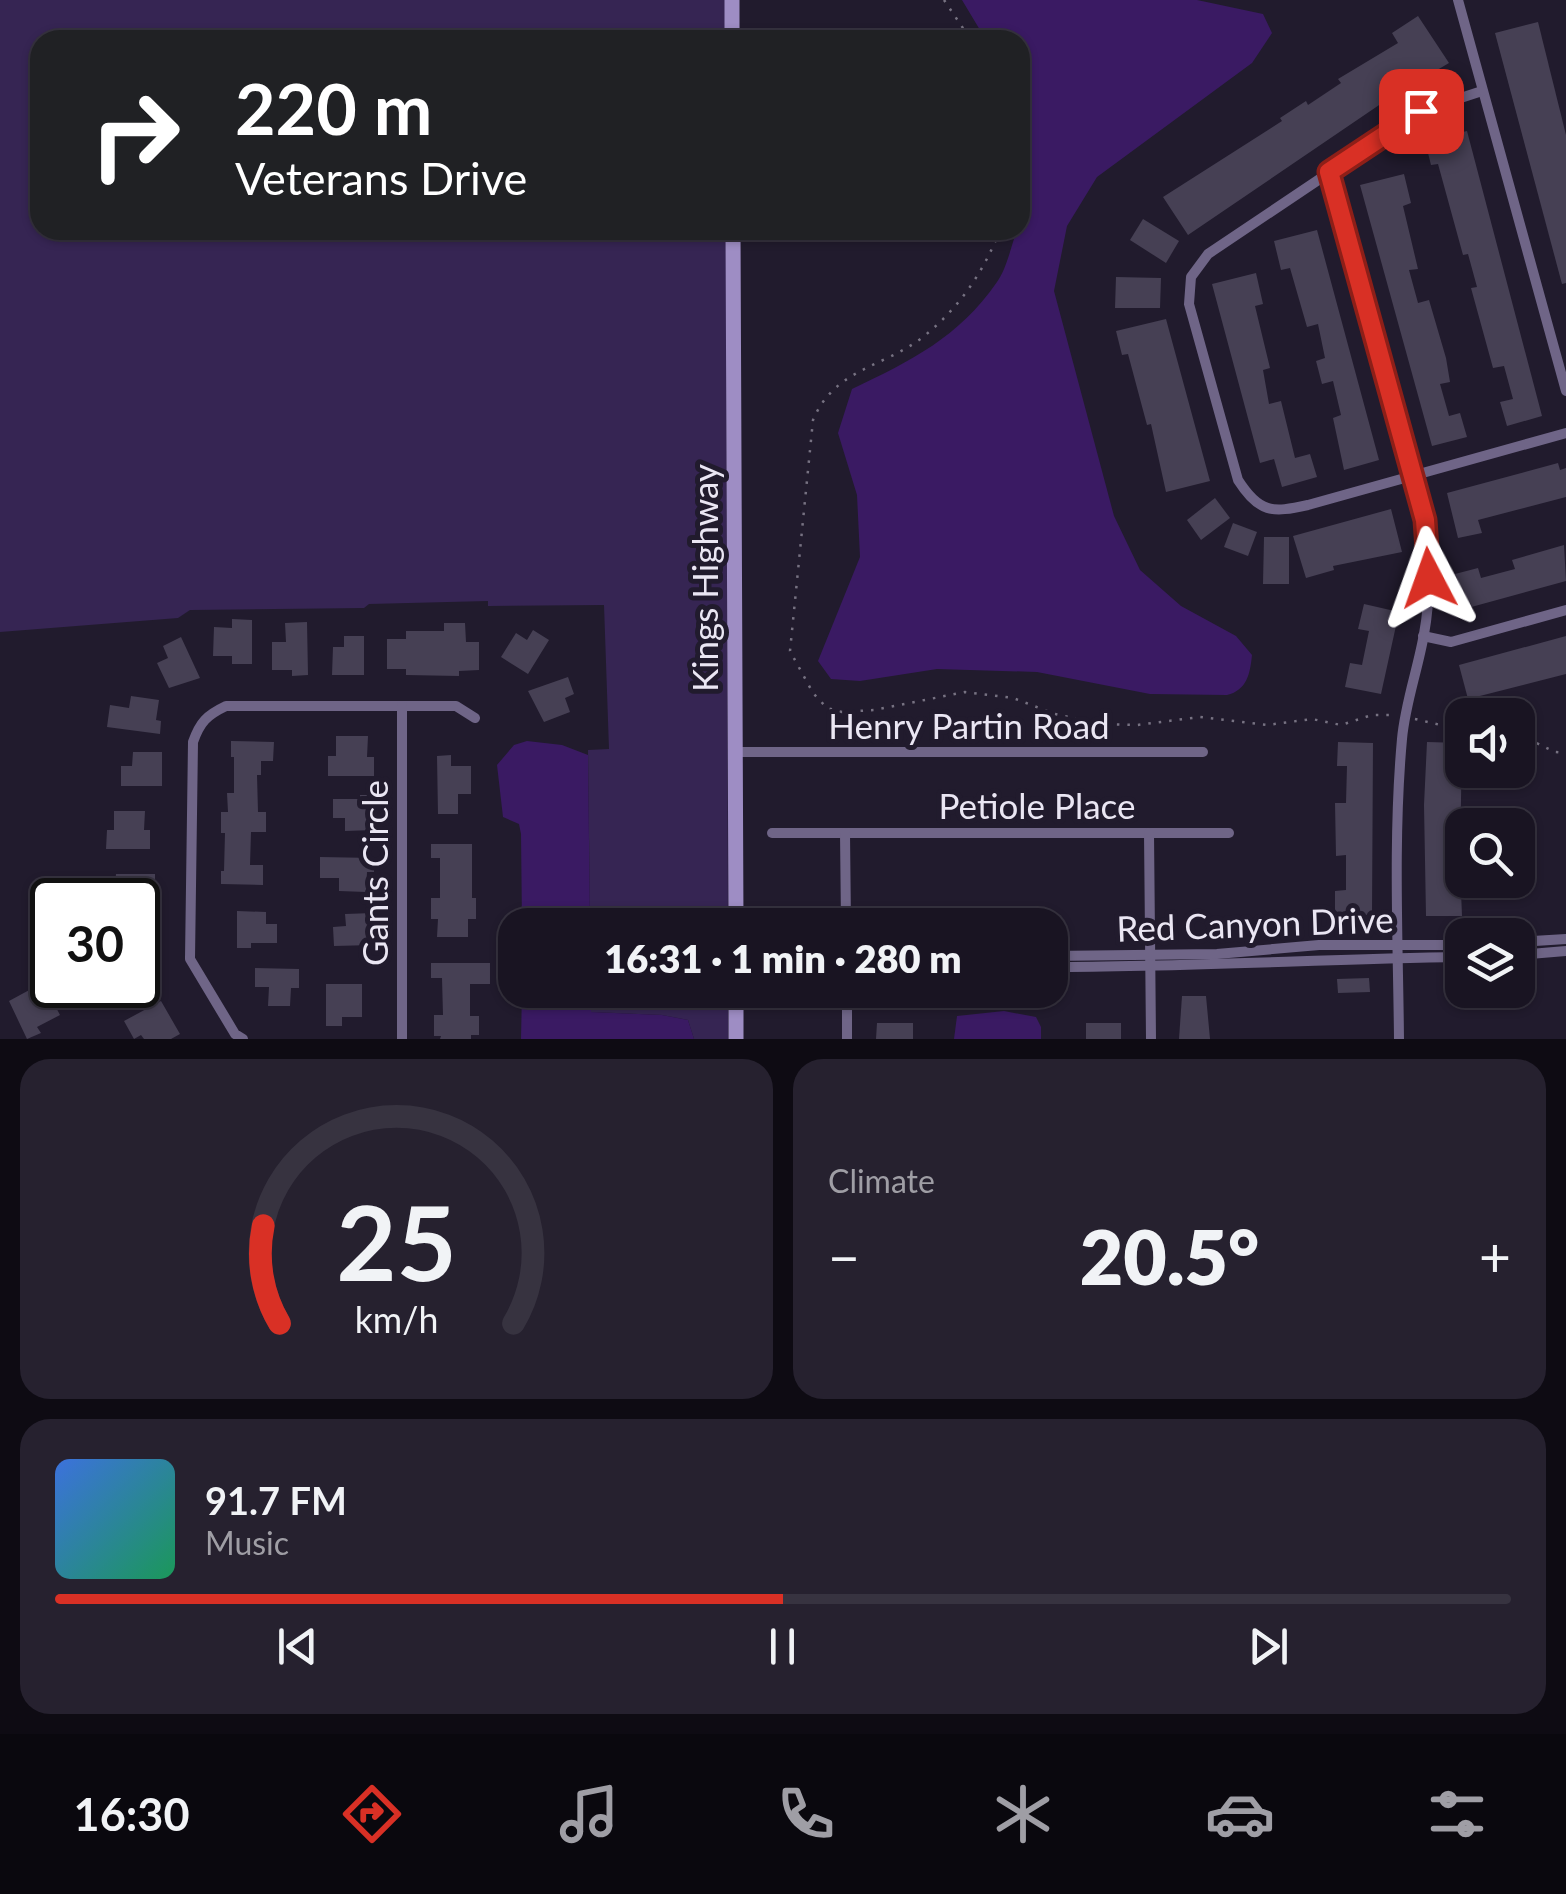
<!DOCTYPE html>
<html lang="en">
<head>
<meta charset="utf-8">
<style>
  body { margin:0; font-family:Lato,sans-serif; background:#26212f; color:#f1f3f6; height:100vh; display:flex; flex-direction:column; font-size:38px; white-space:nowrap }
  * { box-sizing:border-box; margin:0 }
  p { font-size:32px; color:#9f9ea5 }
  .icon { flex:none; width:55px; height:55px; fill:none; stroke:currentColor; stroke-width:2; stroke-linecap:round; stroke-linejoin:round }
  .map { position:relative; height:1039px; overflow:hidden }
  .side { display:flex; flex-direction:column; gap:20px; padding:20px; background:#0e0b13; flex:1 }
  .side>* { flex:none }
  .banner { position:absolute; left:30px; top:30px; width:1000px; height:210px; border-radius:30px; box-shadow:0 2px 8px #0004,0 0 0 2px #373340; background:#202124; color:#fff; overflow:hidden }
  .tools { position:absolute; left:1445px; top:698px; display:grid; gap:20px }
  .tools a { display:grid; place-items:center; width:90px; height:90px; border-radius:20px; background:#191422; box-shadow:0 2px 8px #0004,0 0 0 2px #373340; font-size:50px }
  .speed { position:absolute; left:30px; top:878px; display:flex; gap:20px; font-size:50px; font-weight:700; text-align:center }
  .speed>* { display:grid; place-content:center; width:130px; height:130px; border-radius:50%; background:#191422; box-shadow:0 2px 8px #0004,0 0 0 2px #373340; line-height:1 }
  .speed .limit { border:5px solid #111; border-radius:15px; background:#fff; color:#111 }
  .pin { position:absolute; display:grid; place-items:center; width:85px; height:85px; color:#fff; margin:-42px; border-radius:20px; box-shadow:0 5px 15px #0006 }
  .me { position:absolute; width:110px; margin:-55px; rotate:356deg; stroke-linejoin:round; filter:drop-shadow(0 0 8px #0008) }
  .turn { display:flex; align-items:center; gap:35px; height:210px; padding:0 40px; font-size:45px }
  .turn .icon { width:130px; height:130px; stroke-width:2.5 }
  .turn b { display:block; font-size:70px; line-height:85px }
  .big { font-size:75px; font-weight:800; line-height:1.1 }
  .side .card { flex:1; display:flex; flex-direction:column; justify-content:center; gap:15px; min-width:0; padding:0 35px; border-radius:30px; background:#26212f }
  .side .dial { align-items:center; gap:0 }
  .dial svg { height:260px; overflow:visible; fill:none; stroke:#373340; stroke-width:7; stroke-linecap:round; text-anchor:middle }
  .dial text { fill:#f1f3f6; stroke:none }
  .song { display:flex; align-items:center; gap:30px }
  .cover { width:120px; height:120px; border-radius:15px; background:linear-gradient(135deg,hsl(220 70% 55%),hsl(150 70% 35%)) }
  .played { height:10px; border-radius:5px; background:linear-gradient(90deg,#d93025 50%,#373340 50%) }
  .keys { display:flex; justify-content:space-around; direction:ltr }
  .heat { display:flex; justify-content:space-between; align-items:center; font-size:55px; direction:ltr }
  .side .tiles { flex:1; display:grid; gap:20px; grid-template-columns:1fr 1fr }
  .card:last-child { grid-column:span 2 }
  .trip { position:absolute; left:498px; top:908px; width:570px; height:100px; border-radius:30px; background:#191422; box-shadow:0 2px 8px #0004,0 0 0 2px #373340; font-weight:800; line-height:100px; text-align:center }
  .menu { display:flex; height:160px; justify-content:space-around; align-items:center; background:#0a080e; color:#9f9ea5 }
  .menu .icon { width:70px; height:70px }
  .menu .selected { color:#d93025 }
  .menu b { font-size:45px; color:#f1f3f6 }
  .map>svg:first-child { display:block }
  .green { fill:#362553 }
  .water { fill:#3a1a63 }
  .building { fill:#464054 }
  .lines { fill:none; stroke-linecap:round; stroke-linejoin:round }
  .path { stroke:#777282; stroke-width:2.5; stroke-dasharray:2.5 8; stroke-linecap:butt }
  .street { stroke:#6f6587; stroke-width:10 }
  .secondary { stroke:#9e8dc4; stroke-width:15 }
  .route-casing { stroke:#8d1f18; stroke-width:25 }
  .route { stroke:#d93025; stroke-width:18 }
  .labels { text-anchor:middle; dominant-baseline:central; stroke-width:10; stroke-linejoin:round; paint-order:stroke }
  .street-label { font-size:35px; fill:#eae6f3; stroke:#211b2d }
</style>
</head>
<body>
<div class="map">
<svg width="1566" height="1039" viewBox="0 0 1566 1039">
  <rect width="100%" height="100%" fill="#211b2d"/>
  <g class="green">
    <path d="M0,0H725L726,40H40V230H726L728,925H590L588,750L609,749L604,605L488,606V601L369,604L364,608L190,610L178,618L0,632Z"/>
    <path d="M591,990H728V1039H694L688,1020L662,1015L591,1012Z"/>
  </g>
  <g class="water">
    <path d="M962,0H1197L1263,14L1272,33L1252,63L1097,177L1067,226L1054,291L1114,516L1140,570L1181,606L1236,636L1252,655C1250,674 1247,690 1227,695L1150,694L1037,672L937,669L860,681L831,679L818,661L860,557L857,495L838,433L852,389C911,361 959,337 997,282C1007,268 1011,246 1017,230H1020L1029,194V135L1020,110V40H986Z"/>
    <path d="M527,741L562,745L588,755L590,925H522L521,834L519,824L503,817L497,765L514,745Z"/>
    <path d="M522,990H591V1012L662,1015L688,1020L694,1039H521Z"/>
    <path d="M1004,1011L1036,1017L1041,1027V1039H954L957,1016Z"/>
  </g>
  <g class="building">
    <path d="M1418,16L1449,63L1388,99L1188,235L1163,197L1282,121L1280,118L1306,101L1308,105L1341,83L1338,79L1398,43L1392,33Z"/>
    <path d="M1538,22L1566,135V283L1562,284L1495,33Z"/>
    <path d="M1467,131L1542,416L1507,426L1500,402L1513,399L1504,366L1493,368L1471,288L1477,287L1468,254L1463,255L1438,164L1431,165L1425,141Z"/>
    <path d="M1404,174L1411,203L1403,206L1418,269L1409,270L1418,303L1429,300L1446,358L1450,382L1440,384L1449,416L1460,413L1467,437L1432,446L1360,185Z"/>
    <path d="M1143,219L1179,241L1166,263L1130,240Z"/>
    <path d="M1317,230L1379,460L1344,470L1333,418L1341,415L1333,381L1322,384L1316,361L1325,358L1318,324L1307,327L1290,268L1281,270L1274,241Z"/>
    <path d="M1256,273L1263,304L1255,306L1270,368L1263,370L1269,404L1281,401L1295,458L1310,454L1317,477L1282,487L1274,459L1260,463L1212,284Z"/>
    <path d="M1116,277L1161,278L1160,308H1115Z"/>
    <path d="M1166,319L1210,481L1166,492L1151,424L1147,425L1128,354L1122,355L1116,331Z"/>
    <path d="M1558,463L1560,470L1566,468V497L1478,520L1482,533L1458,538L1447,493Z"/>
    <path d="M1215,498L1230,518L1201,540L1187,520Z"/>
    <path d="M1391,509L1402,552L1333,566L1334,570L1306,578L1293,536Z"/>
    <path d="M1233,523L1257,532L1248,556L1224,547Z"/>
    <path d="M1264,537H1289V584H1263Z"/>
    <path d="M1564,545L1566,581L1464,609L1455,574L1478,568L1481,578L1515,569L1512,560Z"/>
    <path d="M1364,604L1399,612L1381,694L1345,687L1350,663L1362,665L1369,631L1358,629Z"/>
    <path d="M232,619L252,620V664H232V656H213L214,627L232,628Z"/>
    <path d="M307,622L308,675L292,676V670H272V642H286L285,623Z"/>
    <path d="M444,623H465L466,642H479V670L459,671V676L406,675V669H387V639H406V631H444Z"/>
    <path d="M533,630L549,640L528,674L501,657L516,633L527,640Z"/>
    <path d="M344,636H364V675H332L333,647H344Z"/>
    <path d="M1566,636V674L1468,699L1459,665Z"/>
    <path d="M181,637L200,678L169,688L157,663L168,658L163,646Z"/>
    <path d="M568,677L574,694L565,698L570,712L544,722L528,691Z"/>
    <path d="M131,696L159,700L156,720L161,721L160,734L107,727L110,705L129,708Z"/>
    <path d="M336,736H368L367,757H374V776H328V756H336Z"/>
    <path d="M231,741L274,742L273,761H261V775H257L258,812H266V832H251L250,865H263V885L221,884V871H224L225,833H221V812H228L227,793H234V757H231Z"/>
    <path d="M1338,742L1373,743L1372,915H1335V891L1346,890V855L1336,856L1335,803H1346L1347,766H1337Z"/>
    <path d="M1427,742L1462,743L1460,857H1449L1450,891H1461L1462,916H1426L1424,805Z"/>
    <path d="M133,752H162V786H121V766H132Z"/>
    <path d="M451,755V766H471V794H458V814H438L437,756Z"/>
    <path d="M360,795H373L374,830L345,831V818H333V799H360Z"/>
    <path d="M114,811H145L144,830H150V849H106L107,830H114Z"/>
    <path d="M431,844H472V898H476V919H468V937H437L438,919H431V898H440V858H431Z"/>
    <path d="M320,857L374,858V872H367L366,892L339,891V878H320Z"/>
    <path d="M116,874H155V889L142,888L141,900H108L109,884H115Z"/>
    <path d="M237,911L266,912V924H277V943H251V948H237Z"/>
    <path d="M373,913V945L334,946L333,927L346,926L345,914Z"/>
    <path d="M138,944H141L152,986L138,990Z"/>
    <path d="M431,963H490V984H470V1016H479V1035H471V1039H440L441,1036H434V1015H443L442,978H431Z"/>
    <path d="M255,968L299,969V988H291L290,1006H268L269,987H255Z"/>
    <path d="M1369,978L1370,992L1338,993L1337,979Z"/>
    <path d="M326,984H362V1017H342V1026H326Z"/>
    <path d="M33,988L40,1002L50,996L60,1015L37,1027L41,1033L27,1039L9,1001Z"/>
    <path d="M1182,996H1206L1210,1039H1179Z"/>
    <path d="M161,1001L180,1034L171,1039H144L141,1035L134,1039L124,1021Z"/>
    <path d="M877,1023H913V1039H876Z"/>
    <rect x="1086" y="1023" width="35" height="16"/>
  </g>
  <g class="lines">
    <g class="path">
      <path d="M944,0L971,40"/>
      <path d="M1000,230C983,273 959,308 923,337C883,368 835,368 813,420L790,651L813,693L827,708L842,712L874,710L965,692L1013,698L1055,714L1103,724L1137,725L1200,717L1267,725L1312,719L1341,725L1372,715H1392"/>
      <path d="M1415,719L1462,730"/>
      <path d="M1518,734L1555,752L1566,753"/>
    </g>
    <g class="street">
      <path d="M1458,0L1566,391"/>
      <path d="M1482,91L1421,111L1208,254L1191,277L1189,304L1238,480C1259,513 1272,513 1308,505L1566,433"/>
      <path d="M1329,172L1413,475C1427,529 1434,579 1424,634C1418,669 1405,704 1402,739C1393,838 1398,940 1399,1039"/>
      <path d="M1423,636L1451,642L1566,610"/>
      <path d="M735,752H1203"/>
      <path d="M772,833H1229"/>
      <path d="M845,833L846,925"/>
      <path d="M1149,833L1151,1039"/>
      <path d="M1518,942L1566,939"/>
      <path d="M1518,955L1566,951"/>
      <path d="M1050,956L1217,954L1319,945H1462"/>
      <path d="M1050,967C1188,967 1325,959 1462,957"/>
      <path d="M243,1039L235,1034L190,959L193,742C200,722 207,715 226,706H456L475,718"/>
      <path d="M402,1039V706"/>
      <path d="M847,1039V990"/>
    </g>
    <g class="secondary">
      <path d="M732,0V40"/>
      <path d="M733,230L736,925"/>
      <path d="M736,1039V990"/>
    </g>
  </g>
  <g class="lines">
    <defs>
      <path id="route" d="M1421,111L1329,172L1425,520L1429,578"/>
    </defs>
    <use href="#route" class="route-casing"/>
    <use href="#route" class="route"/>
  </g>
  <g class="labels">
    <g class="street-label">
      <text transform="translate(704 578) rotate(-90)">Kings Highway</text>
      <text x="969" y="725">Henry Partin Road</text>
      <text x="1037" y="805">Petiole Place</text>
      <text transform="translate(374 873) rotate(-90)">Gants Circle</text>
      <text transform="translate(1255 923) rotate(-2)">Red Canyon Drive</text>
    </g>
  </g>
</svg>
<div class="tools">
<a><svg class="icon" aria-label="sound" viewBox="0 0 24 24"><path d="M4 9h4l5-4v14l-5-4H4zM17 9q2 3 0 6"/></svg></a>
<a><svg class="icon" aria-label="search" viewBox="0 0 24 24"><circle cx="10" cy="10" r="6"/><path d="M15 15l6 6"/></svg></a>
<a><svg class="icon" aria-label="layers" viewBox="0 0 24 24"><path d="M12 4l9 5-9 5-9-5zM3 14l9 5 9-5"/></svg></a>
</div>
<div class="speed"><div class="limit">30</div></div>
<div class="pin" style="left:1421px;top:111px;background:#d93025"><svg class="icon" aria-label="arrive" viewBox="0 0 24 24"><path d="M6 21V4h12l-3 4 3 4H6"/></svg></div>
<svg class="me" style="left:1429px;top:578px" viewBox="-20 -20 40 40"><path d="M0-17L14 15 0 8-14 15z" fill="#d93025" stroke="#fff" stroke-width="4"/></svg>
<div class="trip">16:31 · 1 min · 280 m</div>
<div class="banner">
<div class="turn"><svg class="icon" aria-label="right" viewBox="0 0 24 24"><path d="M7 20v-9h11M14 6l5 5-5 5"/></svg><div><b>220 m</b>Veterans Drive</div></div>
</div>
</div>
<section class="side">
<div class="tiles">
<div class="card dial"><svg viewBox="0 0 100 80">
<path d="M14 69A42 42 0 1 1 86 69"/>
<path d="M14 69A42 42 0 0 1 9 39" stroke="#d93025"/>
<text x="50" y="56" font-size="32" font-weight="700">25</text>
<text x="50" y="72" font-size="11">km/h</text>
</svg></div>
<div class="card"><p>Climate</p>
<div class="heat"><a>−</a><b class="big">20.5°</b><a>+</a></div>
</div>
<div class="card">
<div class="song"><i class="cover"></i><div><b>91.7 FM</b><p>Music</p></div></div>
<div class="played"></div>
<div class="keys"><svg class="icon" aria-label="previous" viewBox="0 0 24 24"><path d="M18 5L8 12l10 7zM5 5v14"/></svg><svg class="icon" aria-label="pause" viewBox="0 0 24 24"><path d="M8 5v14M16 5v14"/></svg><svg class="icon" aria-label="next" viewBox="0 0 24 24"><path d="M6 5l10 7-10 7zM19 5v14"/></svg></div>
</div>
</div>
</section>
<nav class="menu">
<b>16:30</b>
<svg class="icon selected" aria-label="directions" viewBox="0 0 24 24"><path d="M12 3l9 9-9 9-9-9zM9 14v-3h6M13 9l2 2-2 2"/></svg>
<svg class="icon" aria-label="music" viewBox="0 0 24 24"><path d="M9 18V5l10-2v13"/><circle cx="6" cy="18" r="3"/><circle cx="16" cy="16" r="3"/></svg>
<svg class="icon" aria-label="phone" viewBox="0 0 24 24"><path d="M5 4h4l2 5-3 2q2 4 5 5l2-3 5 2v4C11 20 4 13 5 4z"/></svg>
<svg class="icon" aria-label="climate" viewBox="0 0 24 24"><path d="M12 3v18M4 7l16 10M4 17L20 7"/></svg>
<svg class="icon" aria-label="car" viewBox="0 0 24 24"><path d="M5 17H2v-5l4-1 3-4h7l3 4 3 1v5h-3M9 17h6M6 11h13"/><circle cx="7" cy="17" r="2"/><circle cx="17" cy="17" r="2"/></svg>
<svg class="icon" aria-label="filters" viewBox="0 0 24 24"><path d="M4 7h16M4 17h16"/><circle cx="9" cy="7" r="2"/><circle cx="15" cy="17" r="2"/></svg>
</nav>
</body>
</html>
